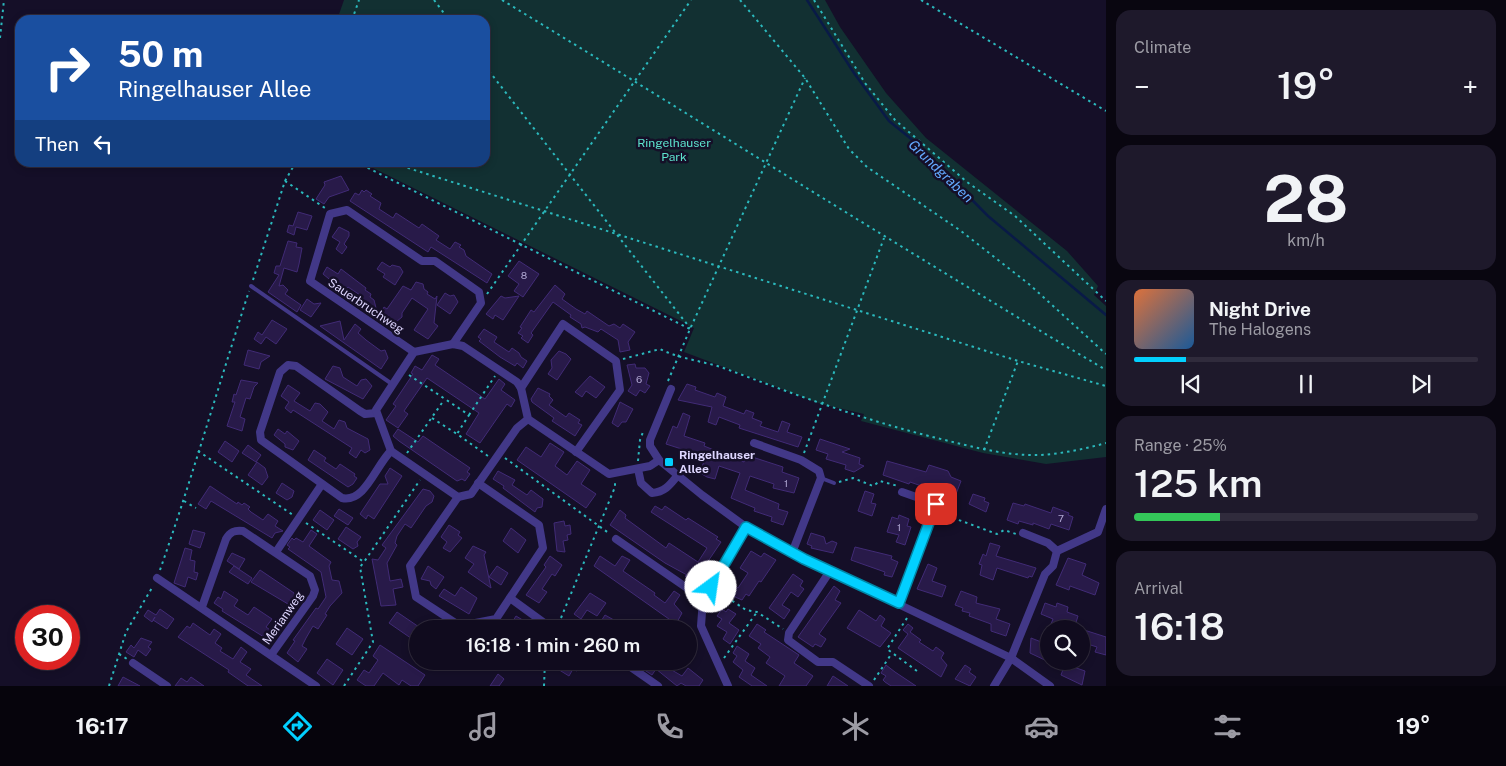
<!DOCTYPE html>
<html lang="en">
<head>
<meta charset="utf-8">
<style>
  body { margin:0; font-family:"Public Sans",sans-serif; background:#1e192b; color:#f1f3f6; height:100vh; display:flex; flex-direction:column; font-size:19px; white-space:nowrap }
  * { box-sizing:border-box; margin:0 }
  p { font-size:16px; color:#9c9ba4 }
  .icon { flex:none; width:28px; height:28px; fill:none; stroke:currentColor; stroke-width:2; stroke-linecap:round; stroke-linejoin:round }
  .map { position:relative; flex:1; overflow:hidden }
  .drawer { display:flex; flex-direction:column; gap:10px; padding:10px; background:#090610; width:400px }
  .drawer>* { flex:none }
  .hud { position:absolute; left:15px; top:15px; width:475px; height:152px; border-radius:15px; box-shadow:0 2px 8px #0003,0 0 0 1px #302b3c; background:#1a4fa0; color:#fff; overflow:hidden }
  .fabs { position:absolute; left:1040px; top:620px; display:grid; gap:10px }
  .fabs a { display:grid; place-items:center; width:50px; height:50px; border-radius:50%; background:#100b1e; box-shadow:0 2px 8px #0003,0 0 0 1px #302b3c; font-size:25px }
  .speed { position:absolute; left:15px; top:605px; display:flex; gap:10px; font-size:25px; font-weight:700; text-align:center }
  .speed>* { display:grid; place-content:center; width:65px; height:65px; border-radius:50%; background:#100b1e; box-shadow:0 2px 8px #0003,0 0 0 1px #302b3c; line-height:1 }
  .speed .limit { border:8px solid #d22; background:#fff; color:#111 }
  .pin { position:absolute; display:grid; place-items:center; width:42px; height:42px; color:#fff; margin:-21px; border-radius:10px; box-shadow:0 2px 8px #0006 }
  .me { position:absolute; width:55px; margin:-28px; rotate:31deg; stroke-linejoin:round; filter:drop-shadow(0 0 4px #0008) }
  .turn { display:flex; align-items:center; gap:18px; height:105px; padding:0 20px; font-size:22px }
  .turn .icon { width:65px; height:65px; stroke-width:2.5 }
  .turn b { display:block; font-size:35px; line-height:42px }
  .then { display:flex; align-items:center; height:48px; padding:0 20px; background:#0003; gap:10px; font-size:19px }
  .big { font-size:38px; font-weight:600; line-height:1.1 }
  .drawer .card { flex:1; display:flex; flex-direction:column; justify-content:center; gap:8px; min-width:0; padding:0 18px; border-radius:15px; background:#1e192b }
  .drawer .dial { align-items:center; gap:0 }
  .dial b { font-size:65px; line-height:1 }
  .song { display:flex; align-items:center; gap:15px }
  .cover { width:60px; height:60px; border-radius:8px; background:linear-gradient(135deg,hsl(20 70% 55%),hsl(210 70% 35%)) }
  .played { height:5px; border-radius:2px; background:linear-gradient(90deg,#02d0ff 15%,#302b3c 15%) }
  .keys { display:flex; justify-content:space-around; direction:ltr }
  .heat { display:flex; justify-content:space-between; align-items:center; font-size:28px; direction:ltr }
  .charge { height:8px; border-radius:4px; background:linear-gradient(90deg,#34c759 25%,#302b3c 0) }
  .trip { position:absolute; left:409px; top:620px; width:288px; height:50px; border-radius:25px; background:#100b1e; box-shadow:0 2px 8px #0003,0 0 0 1px #302b3c; font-weight:600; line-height:50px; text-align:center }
  .dock { display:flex; height:80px; justify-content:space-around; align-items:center; background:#06040c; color:#9c9ba4 }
  .dock .icon { width:35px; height:35px }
  .dock .selected { color:#02d0ff }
  .dock b { font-size:22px; color:#f1f3f6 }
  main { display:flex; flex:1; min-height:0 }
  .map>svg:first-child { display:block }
  .green { fill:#123032 }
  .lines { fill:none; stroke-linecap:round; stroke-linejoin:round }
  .stream { stroke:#091a47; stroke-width:2.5 }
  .building { fill:#281a49; stroke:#412b76 }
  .path { stroke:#2bb9bd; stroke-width:2; stroke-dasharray:2.5 4; stroke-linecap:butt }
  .lane { stroke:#423888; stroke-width:4 }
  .street { stroke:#423888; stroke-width:8 }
  .route-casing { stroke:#0187a6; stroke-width:12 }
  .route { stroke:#02d0ff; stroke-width:9 }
  .poi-dot { fill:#02d0ff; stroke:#150f28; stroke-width:2 }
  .labels { text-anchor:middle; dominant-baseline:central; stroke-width:5; stroke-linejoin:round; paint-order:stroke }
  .number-label { font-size:10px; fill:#b0a7d2 }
  .park-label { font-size:12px; fill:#5de4ce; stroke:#150f28 }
  .street-label { font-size:12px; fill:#ded6ff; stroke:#150f28 }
  .poi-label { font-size:12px; font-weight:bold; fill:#ded6ff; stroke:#150f28; text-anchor:start }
  .water-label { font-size:14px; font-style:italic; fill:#64aaff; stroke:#150f28 }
</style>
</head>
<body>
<main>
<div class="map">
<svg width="1106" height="686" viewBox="0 0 1106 686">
  <rect width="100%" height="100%" fill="#150f28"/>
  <path class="green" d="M344,0H825L840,27L886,93L926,138L1067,251L1098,286L1094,295L1106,306V457L1046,464L983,453L861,421L864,414L821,404L684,352L694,328L691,327L690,329L687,324L363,163L485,162V20H337Z"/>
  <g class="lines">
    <path class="stream" d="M807,0L854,73L889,121L915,142L988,216L1106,315"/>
  </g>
  <g class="building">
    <path d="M341,176L349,190L329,197L324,204L316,199L325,185L324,182Z"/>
    <path d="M362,190L364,192L366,190L372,194L370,196L381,203L379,209L393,218L396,213L419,228L422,224L439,236L436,240L450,249L455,242L461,245L459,247L464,250L466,256L492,274L487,283L431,247L428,252L350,201L355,193L359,195Z"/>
    <path d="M298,212L312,216L307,230L296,227L294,235L287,232L289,225L293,226Z"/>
    <path d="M339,227L349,232V236L344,244L347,247L342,254L336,249L340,242L332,237Z"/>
    <path d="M288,241L297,243L296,247L302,248L299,264L297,272L284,268L279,286L283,285L288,290L285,294L301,305L297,312L268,292L279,275L274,273L276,266H280Z"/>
    <path d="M519,261L539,274L523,297L514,291L519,284L508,276Z"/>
    <path d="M382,262L390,267L392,265L400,267L403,272L395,285L383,277L385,274L377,269Z"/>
    <path d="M327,267L338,274L341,269L366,288L365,290L371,294L370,297L374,300L377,312L356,300L360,295L348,287L346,290L340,288L323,274Z"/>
    <path d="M416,282L423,284L424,289L428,292L427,294L435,299L437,296L434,323L438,326L428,339L414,330L428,309L412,298L402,313V317L396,322L380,314L384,307L387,309L403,286L411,290Z"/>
    <path d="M555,285L565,294L562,299L576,309L585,314L587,311L609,326L614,324L620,328L623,324L635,332L628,342L630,350L620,352L618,340L601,329L598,332L585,327L582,328L581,324L570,317L571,315L553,302L531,333L533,335L528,343L521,338L523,336L518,333L522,328L520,327L531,310L534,312Z"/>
    <path d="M445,293L450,296L454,295L458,302L450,314L437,305Z"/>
    <path d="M501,296L505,298L519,296L503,320L495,315L493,319L486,314Z"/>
    <path d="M307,299L314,304L321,303L311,317L300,310Z"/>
    <path d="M272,320L287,329L276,344L266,337L261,344L254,339L258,332L262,335Z"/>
    <path d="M340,321L344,340L355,324L361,329L358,333L366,340L381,351L385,350L388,358L381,369L320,326Z"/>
    <path d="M484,329L497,337L494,342L509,352L512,348L519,353L521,357L527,361L523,368L517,363L515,366L500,357L479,341L481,339L478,337Z"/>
    <path d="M248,350L270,356L261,362L259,369L244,365Z"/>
    <path d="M559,351L566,354L571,359L557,380L548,374L552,368L551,360Z"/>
    <path d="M432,355L439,359L435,365L485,399L499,379L505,384L501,390L515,400L511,407L507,404L480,443L466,434L479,413L427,378L404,411L408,414L398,428L386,420L396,406L393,404L413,374L411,373L415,366L422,370Z"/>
    <path d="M635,364L636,368H645L649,373L646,384L650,386L645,393L640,390L636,396L628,391L632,385L627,365Z"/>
    <path d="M333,366L340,368L343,377L357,386L361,380L366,379L372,386L363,399L325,379Z"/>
    <path d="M590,376L605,387L596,398L586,391L582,397L575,392Z"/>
    <path d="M241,380L258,383L254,387L250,399L246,398L240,417L245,419L242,431L227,426L235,402H232L234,394L236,395Z"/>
    <path d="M687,384L696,387L695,390L715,397L717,393L726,397L723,406L744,414L746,410L754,413L752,418L762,422L760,426L778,432L782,421L790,424L787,432L802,437L798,447L739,428L740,425L719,417L716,425L708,422L712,407L678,400Z"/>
    <path d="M288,385L300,393L294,401L310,411L315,403L320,404L328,412L322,421L334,429L339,420L345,422L347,428L368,439L370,450L365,453L361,450L356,458L349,453L352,448L293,410L291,413L285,408L289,402L281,396Z"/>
    <path d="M538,388L550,394L549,396L553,400L549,405L566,417L569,413L580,420L578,423L582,425L575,436L552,421L554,418L532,402L531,399Z"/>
    <path d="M620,402L633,409L626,422H622L618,427L612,423Z"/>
    <path d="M683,413L690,416L684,436L705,443L704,446L744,462L746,455L783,467L782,472L799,478L794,493L773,488L774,484L750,476L745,490L779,504L778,509L788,512L783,525L771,521L772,517L754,511L755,508L731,498L740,473L719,466L715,479L707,477L700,473L704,461L693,457L694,453L666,444L673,426L677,428Z"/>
    <path d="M278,429L285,434L287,431L299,441L293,450L285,447V444L274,435Z"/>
    <path d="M398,429L418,442L423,436L470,468L467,472L470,474L465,481L462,479L457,481L399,441L393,436Z"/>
    <path d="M820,439L850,449L842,452L860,458L859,464L864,466L854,472L845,469L846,465L826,459L828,454L816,450Z"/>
    <path d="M225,441L239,451L232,462L218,452Z"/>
    <path d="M550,443L564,452L555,466L567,475L577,461L590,470L581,484L596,494L586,508L517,460L526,447L541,457Z"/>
    <path d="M248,445L261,455L256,462L242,453Z"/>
    <path d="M314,450L326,458L324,461L336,469L340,464L355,474L354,476L357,478L353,484L348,487L308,460Z"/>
    <path d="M887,461L926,472L929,465L948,471L951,477L961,481L956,494L934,487L933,490L910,482L909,484L883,475Z"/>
    <path d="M257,462L265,468L268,477L262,485L248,475Z"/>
    <path d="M390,468L402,476L374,519L368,515L366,519L360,514L380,484H388L385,476Z"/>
    <path d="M498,471L515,480L512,485L527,495L531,490L543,499L542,507L537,508L535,512L503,488L504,486L493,479Z"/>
    <path d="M282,483L294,491L292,497L287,500L276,493Z"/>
    <path d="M210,486L237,504L238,502L242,505L244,503L250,507L248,509L251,512L263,520L268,514L278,521L275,526L283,531L275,533L272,538L211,501L206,509L198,504Z"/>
    <path d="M423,489L430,491L434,496L432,502L426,506L411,528L405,524L397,536L395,543L397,545L387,563L390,581L401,579L403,587L393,589L396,605L381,606L372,559L378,560L386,548L382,545Z"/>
    <path d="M865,491L874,494L871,503L876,504L872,516L858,511Z"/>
    <path d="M973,494L985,498L984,501L989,503L986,512L969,504Z"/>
    <path d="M1013,503L1024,506L1025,504L1051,513L1053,507L1069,513L1068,515L1073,517L1069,530L1051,524L1049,529L1033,523V525L1019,521L1018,524L1007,520Z"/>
    <path d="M655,506L662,510L665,506L686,520L688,518L718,537L716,539L721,542L694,582L685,576L687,575L665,563L610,525L620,510L626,515L625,518L666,548L669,543L698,562L707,548L651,512Z"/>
    <path d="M339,509L353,518L348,525L334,516Z"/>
    <path d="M320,510L334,520L327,530L313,520Z"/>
    <path d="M899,515L909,519L907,526L911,527L905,545L896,542L899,535L887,532L892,517L898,519Z"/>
    <path d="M564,521L565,526L570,525L571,534L567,535L568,540L563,541L565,552L557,551L554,523Z"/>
    <path d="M449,525L460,532L458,535L462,538L450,552L443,548L447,542L441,537Z"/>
    <path d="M346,527L361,537L357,542L358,546L353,549L338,539Z"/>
    <path d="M511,528L526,540L518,553L503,541Z"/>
    <path d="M193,530L205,533L200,548L189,544Z"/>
    <path d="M311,530L317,534L309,546L331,562L329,566L332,580L339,581L342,593L330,606L325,614L327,615L318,629L313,626L306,638L302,646L307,649L298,662L287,653L295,641L293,640L316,608L318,609L326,597L321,572L288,549L290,547L287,545L292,538L294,540L296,538L303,542Z"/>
    <path d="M811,533L824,537L826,544L832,541L837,543L833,553L811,548L812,546L807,544Z"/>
    <path d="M990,543L1000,546L996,556L1036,568L1032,577L1029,576L1028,578L997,568L993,580L980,575L982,565L979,564L983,554L986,556Z"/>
    <path d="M473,546L486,552L484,555L491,588L468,572L474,564L465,558Z"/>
    <path d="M855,547L892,556L891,559L898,562L892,577L884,575L885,572L851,560Z"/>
    <path d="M185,548L192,550L190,560L195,561L194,572L198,573L196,580L188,577L185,587L174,583Z"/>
    <path d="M751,551L761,557L764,553L776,560L761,582L759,581L749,596L746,594L742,600L726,593L732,584L738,588L748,573L740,568Z"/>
    <path d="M232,553L245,559L239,569L227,561Z"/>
    <path d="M550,556L562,565L555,576L552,574L542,589L547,592L539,603L526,595L546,567L544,565Z"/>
    <path d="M600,556L615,566L622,556L630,560L623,571L655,593L654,595L665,603L674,591L680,595L674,604L682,613L676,624L594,566Z"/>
    <path d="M1068,558L1086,564L1082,575L1099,583L1095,595L1070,586L1069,590L1056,585Z"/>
    <path d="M928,564L937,568L932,581L946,586L942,597L917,589Z"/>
    <path d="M234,566L252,578L248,584L229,572Z"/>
    <path d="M428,566L444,577L436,589L431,585L430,581L421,579Z"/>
    <path d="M497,566L508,573L501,585L489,577Z"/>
    <path d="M260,570L294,593L295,599H292L288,604L251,582Z"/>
    <path d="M793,574L803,581L800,586L804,589L798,597L791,592L782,605L790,610L784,619L769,608Z"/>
    <path d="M834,586L840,591L835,600L841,603L819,634L826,639L821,647L815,644L813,647L798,637Z"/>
    <path d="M461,587L477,598L469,614L439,596L444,589L455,596Z"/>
    <path d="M224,591L238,600L234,606L248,615L254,607L272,619L266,627L277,635L272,642L222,611L223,609L214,603L218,597L221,599Z"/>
    <path d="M961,591L977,597L976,603L1000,609L996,619L1010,624L1006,636L991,631V624L969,616L970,613L962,611L963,608L955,605Z"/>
    <path d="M590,593L606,603L597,616L587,610L581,619L574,614Z"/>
    <path d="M1045,603L1056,607L1057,603L1068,607L1067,612L1078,616L1074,629H1049L1053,619L1041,614Z"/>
    <path d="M160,609L174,619L167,629L153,620L155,617L152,622L144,616L148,610L156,615Z"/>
    <path d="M722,609L726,612L728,609L736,614L729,623L739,630L730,644L723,639L727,632L717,626L722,619L717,616Z"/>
    <path d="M859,610L876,621L880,615L885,619L881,626L891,633L880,647L847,628Z"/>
    <path d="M397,612L419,627L418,643L389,623Z"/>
    <path d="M605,615L621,624L620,626L624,629H596Z"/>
    <path d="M516,616L526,622L527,629H508Z"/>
    <path d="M193,623L210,635L214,629L221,634L215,643L222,648L220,651L233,659L241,647L247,652L240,662L251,669L246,675L262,686H248L228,672L229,670L178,637L187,626L190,628Z"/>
    <path d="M757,624L766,630L764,632L799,655L794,663L813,676L806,686H779L785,676L766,663L770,657L758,648L761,644L749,636Z"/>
    <path d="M908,624L913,628L910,632L921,640L919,642L933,651L936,647L944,653L941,658L947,665L941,677L898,648L908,634L903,630Z"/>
    <path d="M347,628L363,639L352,655L336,644Z"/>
    <path d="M1081,629L1106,637V655L1095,652L1097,647L1081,642Z"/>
    <path d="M141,638L152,642L148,647L151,649L146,656L138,650L134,657L126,652L131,645L134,648Z"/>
    <path d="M1031,638L1049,645V662L1030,653Z"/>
    <path d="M380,645L425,675L418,686H411L402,680L399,685L383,673L374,686H366L357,680L364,670L369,673L378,660L373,656Z"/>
    <path d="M737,646L749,654L745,661L755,668L751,675L767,686H752L739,677L743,670L733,662L737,656L733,653Z"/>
    <path d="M327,659L343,670L333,685L317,673Z"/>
    <path d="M560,661H584L577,671L573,669L569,676L556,668Z"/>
    <path d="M649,661H676L670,669L682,676L688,668L703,680L699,686H686L681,683L677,686L656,669L652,675L643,669Z"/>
    <path d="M1065,664L1085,671L1082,685L1061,675Z"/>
    <path d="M886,665L895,672L916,686H891L885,682L883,680L886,676L881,673Z"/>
    <path d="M965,665L971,669L969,672L976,677L970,686L955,679Z"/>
    <path d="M498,674L504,679L499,686H490Z"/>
    <path d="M833,676L848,686H827Z"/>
    <path d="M123,677L140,686H118Z"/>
    <path d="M191,677L204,686H175L181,678L187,682Z"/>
  </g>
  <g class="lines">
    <g class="path">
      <path d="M434,0L449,20"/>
      <path d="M502,0C704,123 903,250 1106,370"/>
      <path d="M740,0L805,78L849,149L867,167L961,231L1030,285L1106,354"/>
      <path d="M814,0L865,83L895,120L967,182L1015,216L1106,301"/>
      <path d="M921,0L1106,111"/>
      <path d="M352,20L359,0"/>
      <path d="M0,38L4,0"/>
      <path d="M485,66L690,328"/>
      <path d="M356,162L690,329"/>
      <path d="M389,162L1018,361L1106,386"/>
      <path d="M285,181L325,208"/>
      <path d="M253,280L285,181L293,167L305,162"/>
      <path d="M487,294L691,0"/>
      <path d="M623,359L660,349C682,360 706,361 729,370C801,397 873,423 949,441C977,448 1009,456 1039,455C1061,454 1084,449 1106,443"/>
      <path d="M409,375L469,415L457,434L488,456"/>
      <path d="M668,381L690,329L805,78"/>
      <path d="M469,415L495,376"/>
      <path d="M432,418L457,434"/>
      <path d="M984,450L1018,361"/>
      <path d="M198,451L293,515"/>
      <path d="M407,453L444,400"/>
      <path d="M804,453L884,238"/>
      <path d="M505,458L610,534"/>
      <path d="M638,461L640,440L643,432"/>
      <path d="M839,482L853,478L873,486L880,481L898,486"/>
      <path d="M184,501L196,508"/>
      <path d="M943,509L956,519L997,534L1004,530L1016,534"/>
      <path d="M306,523L364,562L420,480"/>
      <path d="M160,570C192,478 219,384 249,291"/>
      <path d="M716,590L746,610L757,612L783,629"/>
      <path d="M561,618L615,487V481"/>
      <path d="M907,618L887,649L917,671"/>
      <path d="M119,654L127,659"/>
      <path d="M724,658L757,612"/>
      <path d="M874,680L892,653"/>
      <path d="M109,686L126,632L153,586"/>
      <path d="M344,686L373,642L360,567L364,562"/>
      <path d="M544,686L545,661"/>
    </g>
    <g class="lane">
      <path d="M251,286L392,384"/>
      <path d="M821,478L834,483"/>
    </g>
    <g class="street">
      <path d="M414,352L310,281L330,214L347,210L422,261H435L479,292L481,303L453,344"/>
      <path d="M521,388L563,324L616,361L620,390L576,452"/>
      <path d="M671,389L650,440V446L659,460L702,495L746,527L804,559L1011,658L1050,686"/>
      <path d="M376,413L365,414L360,411L296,366L288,365L280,372L260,432L261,440L342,498C365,503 376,465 391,451"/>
      <path d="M528,419L517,428L471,494L458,497L391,451L376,410L414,352L453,344L463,346L517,382L521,388L528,419L609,474L650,466L659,460"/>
      <path d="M754,443L801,460L819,471L821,478L792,553"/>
      <path d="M638,469L641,483L652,493C665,492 670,485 678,475"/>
      <path d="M458,497L410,566L416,597L460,626L496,619L543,548L539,525L478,483"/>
      <path d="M1023,533L1048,543L1057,551"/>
      <path d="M616,539L703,599"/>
      <path d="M276,552L322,484"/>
      <path d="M830,571L789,633L788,640L818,662H833L869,686"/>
      <path d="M157,578L316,686"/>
      <path d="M510,598L547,625H569L575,629"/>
      <path d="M899,603L936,504L902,492"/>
      <path d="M202,607L226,539C230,532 234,530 243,531L310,576L315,590L313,596L271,655"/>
      <path d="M622,661L658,686"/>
      <path d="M133,663L167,686"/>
      <path d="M728,686L701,626L703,599L746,527"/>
      <path d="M994,686L1011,658L1045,574L1053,566L1057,551L1098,532L1106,509"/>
    </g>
  </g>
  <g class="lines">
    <defs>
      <path id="route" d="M711,587L746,527L804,559L899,603L936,504"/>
    </defs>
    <use href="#route" class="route-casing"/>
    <use href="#route" class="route"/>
  </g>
  <rect class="poi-dot" x="664" y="457" width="10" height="10" rx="2.5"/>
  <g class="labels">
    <g class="number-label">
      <text x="524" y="275">8</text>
      <text x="639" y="379">6</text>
      <text x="786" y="483">1</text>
      <text x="1061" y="518">7</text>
      <text x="899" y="527">1</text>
    </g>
    <g class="park-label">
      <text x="674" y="143">Ringelhauser<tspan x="674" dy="14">Park</tspan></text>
    </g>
    <g class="street-label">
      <text transform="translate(366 306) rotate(34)">Sauerbruchweg</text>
      <text transform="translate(283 618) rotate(-55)">Merianweg</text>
    </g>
    <g class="poi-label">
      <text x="679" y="455">Ringelhauser<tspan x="679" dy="14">Allee</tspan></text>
    </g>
    <g class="water-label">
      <text transform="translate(941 171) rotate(44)">Grundgraben</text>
    </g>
  </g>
</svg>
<div class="fabs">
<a><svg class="icon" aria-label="search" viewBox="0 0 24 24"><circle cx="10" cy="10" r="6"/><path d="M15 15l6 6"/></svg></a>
</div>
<div class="speed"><div class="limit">30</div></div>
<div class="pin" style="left:936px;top:504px;background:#d93025"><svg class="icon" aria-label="arrive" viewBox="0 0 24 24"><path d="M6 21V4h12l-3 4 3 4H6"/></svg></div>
<svg class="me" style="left:711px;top:587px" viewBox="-20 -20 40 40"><circle r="19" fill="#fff"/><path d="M0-13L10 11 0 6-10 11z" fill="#02d0ff"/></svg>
<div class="trip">16:18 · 1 min · 260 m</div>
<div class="hud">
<div class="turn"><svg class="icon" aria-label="right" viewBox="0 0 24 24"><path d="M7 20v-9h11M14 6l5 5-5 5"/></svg><div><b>50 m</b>Ringelhauser Allee</div></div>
<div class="then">Then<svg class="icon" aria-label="left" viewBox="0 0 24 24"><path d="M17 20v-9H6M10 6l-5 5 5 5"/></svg></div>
</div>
</div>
<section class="drawer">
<div class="card"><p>Climate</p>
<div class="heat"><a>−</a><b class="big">19°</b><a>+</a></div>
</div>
<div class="card dial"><b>28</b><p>km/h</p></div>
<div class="card">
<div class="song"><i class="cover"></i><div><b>Night Drive</b><p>The Halogens</p></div></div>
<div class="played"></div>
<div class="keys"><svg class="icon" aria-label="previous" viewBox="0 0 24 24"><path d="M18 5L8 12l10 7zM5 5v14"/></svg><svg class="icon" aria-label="pause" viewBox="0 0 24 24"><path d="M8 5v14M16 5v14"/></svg><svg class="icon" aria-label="next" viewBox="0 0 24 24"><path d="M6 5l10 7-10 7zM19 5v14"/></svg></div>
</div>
<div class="card"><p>Range · 25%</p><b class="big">125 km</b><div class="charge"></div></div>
<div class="card"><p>Arrival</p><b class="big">16:18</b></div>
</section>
</main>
<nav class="dock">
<b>16:17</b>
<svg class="icon selected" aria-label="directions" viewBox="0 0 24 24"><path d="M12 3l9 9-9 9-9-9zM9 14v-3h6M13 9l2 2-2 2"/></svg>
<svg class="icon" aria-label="music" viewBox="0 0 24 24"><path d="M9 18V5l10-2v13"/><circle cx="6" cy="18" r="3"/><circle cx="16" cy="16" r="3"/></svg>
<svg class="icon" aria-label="phone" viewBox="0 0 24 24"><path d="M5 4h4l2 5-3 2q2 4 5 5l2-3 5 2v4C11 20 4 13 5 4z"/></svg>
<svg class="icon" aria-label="climate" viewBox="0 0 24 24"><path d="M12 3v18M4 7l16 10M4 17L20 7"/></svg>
<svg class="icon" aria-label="car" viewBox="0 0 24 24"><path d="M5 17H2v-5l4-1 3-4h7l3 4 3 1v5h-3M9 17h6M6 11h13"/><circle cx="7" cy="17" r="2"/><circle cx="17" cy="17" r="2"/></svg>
<svg class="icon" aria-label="filters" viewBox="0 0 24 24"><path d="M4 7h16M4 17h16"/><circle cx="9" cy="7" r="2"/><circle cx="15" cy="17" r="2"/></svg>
<b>19°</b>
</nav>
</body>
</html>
